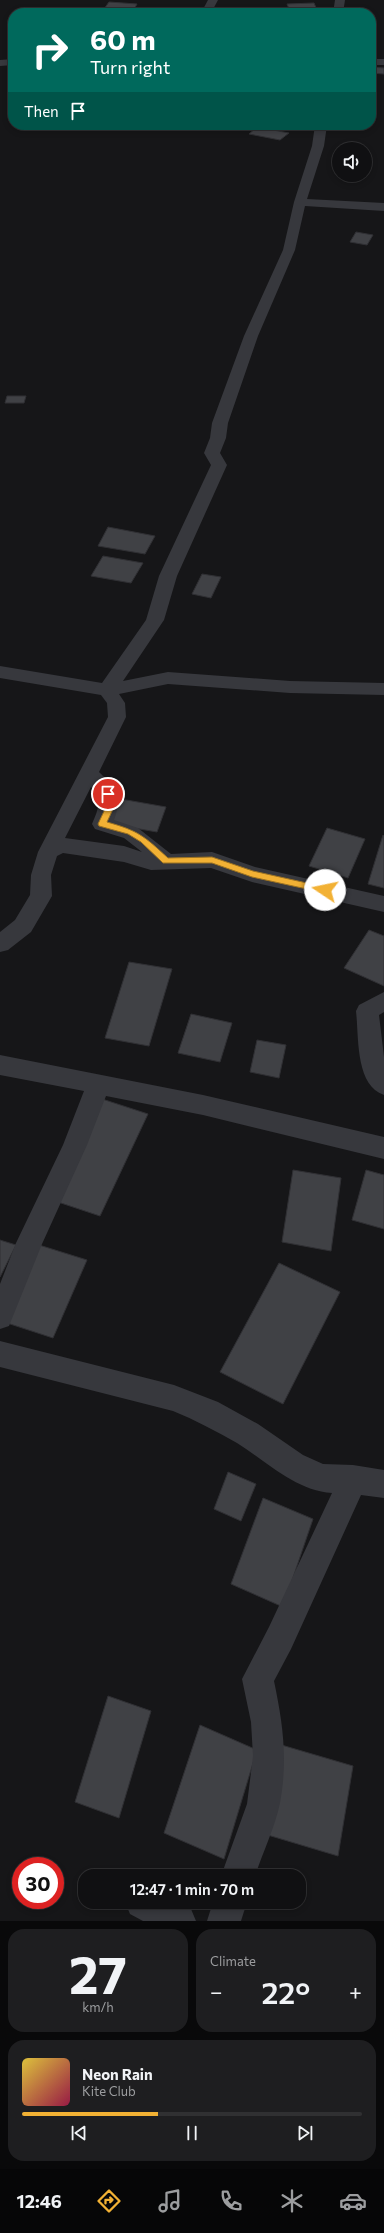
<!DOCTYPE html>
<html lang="en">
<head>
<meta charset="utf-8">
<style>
  body { margin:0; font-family:Commissioner,sans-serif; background:#1e1e20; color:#f1f3f6; height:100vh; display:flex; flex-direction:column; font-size:15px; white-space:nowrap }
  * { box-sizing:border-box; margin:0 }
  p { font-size:13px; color:#9c9d9f }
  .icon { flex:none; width:22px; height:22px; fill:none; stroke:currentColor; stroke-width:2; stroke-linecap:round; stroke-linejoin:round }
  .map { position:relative; height:1921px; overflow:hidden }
  .panel { display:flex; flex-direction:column; gap:8px; padding:8px; background:#09090a; flex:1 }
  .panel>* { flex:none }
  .top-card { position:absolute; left:8px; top:8px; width:368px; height:122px; border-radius:16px; box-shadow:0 2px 6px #0003,0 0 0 1px #303032; background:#00695c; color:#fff; overflow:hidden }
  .controls { position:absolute; left:332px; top:142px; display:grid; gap:8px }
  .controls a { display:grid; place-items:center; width:40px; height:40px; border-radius:50%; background:#101012; box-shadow:0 2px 6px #0003,0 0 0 1px #303032; font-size:20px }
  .speed { position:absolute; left:12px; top:1857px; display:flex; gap:8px; font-size:20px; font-weight:700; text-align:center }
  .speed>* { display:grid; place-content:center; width:52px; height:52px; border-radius:50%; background:#101012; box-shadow:0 2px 6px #0003,0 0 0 1px #303032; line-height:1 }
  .speed .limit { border:6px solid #d22; background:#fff; color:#111 }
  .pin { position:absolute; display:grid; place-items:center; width:34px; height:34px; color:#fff; margin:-17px; border:2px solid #fff; border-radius:50%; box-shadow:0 1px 4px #0007 }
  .me { position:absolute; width:44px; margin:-22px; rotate:281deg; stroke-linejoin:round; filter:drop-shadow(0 0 3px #0008) }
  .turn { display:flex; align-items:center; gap:14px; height:84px; padding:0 16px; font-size:18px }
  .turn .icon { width:52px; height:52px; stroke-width:2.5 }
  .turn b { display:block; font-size:28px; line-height:34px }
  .then { display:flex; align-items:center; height:38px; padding:0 16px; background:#0003; gap:8px; font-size:15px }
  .big { font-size:30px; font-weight:600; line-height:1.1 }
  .panel .tile { flex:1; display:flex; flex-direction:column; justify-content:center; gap:6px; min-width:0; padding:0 14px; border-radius:16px; background:#1e1e20 }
  .panel .dial { align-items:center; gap:0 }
  .dial b { font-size:52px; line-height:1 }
  .song { display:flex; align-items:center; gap:12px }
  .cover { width:48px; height:48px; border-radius:6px; background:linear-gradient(135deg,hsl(50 70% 55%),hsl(340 70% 35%)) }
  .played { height:4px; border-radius:2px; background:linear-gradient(90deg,#f2b134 40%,#303032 40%) }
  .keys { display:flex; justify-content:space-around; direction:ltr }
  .heat { display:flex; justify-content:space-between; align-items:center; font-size:22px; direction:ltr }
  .panel .tiles { flex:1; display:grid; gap:8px; grid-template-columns:1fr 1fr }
  .tile:last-child { grid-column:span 2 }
  .trip { position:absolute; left:78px; top:1869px; width:228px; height:40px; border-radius:16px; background:#101012; box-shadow:0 2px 6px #0003,0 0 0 1px #303032; font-weight:600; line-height:40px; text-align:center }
  .tabs { display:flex; height:64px; justify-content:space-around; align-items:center; background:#060607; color:#9c9d9f }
  .tabs .icon { width:28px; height:28px }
  .tabs .current { color:#f2b134 }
  .tabs b { font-size:18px; color:#f1f3f6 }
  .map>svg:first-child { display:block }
  .building { fill:#404145; stroke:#303034 }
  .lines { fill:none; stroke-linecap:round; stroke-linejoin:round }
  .minor { fill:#37383d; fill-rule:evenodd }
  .route { fill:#f2b134; stroke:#9d7322 }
</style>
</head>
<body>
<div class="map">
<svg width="384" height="1921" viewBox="0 0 384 1921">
  <rect width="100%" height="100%" fill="#161618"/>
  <g class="building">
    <path d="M109,2L137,4L133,11L104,9Z"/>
    <path d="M314,3L317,10L290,11L287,4Z"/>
    <path d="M371,67L384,68V74L371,73Z"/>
    <path d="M257,127L289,133L280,140L249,134Z"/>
    <path d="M356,232L373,235L367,245L350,242Z"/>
    <path d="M7,396H26L24,403H5Z"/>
    <path d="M108,527L155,536L145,554L98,546Z"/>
    <path d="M103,556L143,563L131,583L91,576Z"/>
    <path d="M202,574L221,577L211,598L192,594Z"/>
    <path d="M115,798L166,807L157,832L105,823Z"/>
    <path d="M327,828L365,839L348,878L309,866Z"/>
    <path d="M383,835L384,836V888L368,884Z"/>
    <path d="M369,930L384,936V986L344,968Z"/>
    <path d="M129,962L172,969L149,1046L105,1038Z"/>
    <path d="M191,1014L232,1023L220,1062L178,1053Z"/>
    <path d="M257,1040L286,1045L279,1078L250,1072Z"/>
    <path d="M102,1099L148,1114L100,1216L52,1200Z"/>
    <path d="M293,1170L341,1178L331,1251L282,1242Z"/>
    <path d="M366,1170L384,1175V1229L352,1220Z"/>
    <path d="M0,1240L16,1245L0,1277Z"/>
    <path d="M39,1245L87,1260L53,1338L4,1322Z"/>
    <path d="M279,1263L340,1292L283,1404L220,1372Z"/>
    <path d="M228,1472L256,1484L241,1521L214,1509Z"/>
    <path d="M263,1498L313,1519L283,1607L231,1584Z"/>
    <path d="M108,1696L151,1711L119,1818L75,1802Z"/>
    <path d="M200,1725L257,1750L224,1859L164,1833Z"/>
    <path d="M278,1744L353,1766L338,1856L261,1833Z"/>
  </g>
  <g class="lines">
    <g class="minor">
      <path d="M208,0H218L211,13H201Z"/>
      <path d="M335,0H345L343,13H333Z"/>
      <path d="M13,59V65L0,66V60Z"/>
      <rect x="371" y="59" width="13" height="6"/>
      <path d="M315,125H327L324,146L307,199L384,203V211L305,206L295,250L258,336L228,423L226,438L220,453L227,465L177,576L164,620L123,681L168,672L290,681L384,683V695L290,693L168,684L119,694L125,703L126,717L99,772C115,787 123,797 114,820L138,828L171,854L212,852L255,867L384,896V912L252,882L211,868L151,870L124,862L63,853L57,856L51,875L52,896L31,932L8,950L0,952V932L15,920L30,895L31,875L38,852L108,717L107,703L101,695L0,678V666L102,683L146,620L159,576L211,465L204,453L210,438L212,423L244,336L283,250L294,202L312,146ZM91,787C103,799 98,810 92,824L95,829L124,838L142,852L124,846L65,838Z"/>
      <path d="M384,992V1012L379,1015L384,1057V1095C355,1085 359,1037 356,1011L359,1005Z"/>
      <path d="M0,1055L203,1095L384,1137V1159L203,1115L106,1096L87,1145L42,1244L9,1326L0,1329V1284L16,1243L63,1145L84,1091L0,1075Z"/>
      <path d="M0,1341L174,1385L218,1402L258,1424L303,1455L323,1464L353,1465L384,1470V1498L361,1495L291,1649L274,1681C283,1724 288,1759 280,1803C275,1827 263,1852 255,1876H221L247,1804L253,1756L251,1722L242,1679L269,1627L332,1493C296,1491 266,1461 237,1443C216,1431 195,1420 173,1411L0,1367Z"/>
      <path d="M125,1902H178L191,1909L196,1921H143L130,1914Z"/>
      <path d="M213,1902H247L241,1921H207Z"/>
    </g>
  </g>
  <path class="route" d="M108,791L112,794L114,807L107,822C139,831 144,836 168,858L212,857L253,871L325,887L329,890L325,893L252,877L212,863H163L141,842L128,834L99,826L98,824L106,807L104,794Z"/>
</svg>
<div class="controls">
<a><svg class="icon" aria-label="sound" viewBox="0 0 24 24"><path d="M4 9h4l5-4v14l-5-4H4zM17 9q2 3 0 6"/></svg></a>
</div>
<div class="speed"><div class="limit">30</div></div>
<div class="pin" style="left:108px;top:794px;background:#d93025"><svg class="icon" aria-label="arrive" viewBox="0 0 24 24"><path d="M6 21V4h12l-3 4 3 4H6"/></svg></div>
<svg class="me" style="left:325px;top:890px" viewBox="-20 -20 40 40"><circle r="19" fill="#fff"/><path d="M0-13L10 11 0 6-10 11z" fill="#f2b134"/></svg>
<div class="trip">12:47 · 1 min · 70 m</div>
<div class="top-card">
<div class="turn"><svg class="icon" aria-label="right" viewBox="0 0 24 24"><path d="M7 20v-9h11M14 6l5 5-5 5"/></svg><div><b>60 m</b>Turn right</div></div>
<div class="then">Then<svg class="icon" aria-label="arrive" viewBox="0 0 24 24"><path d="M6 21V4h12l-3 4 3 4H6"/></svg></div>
</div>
</div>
<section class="panel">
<div class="tiles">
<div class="tile dial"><b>27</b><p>km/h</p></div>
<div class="tile"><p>Climate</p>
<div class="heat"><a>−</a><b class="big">22°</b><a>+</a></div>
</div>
<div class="tile">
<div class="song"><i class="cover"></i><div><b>Neon Rain</b><p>Kite Club</p></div></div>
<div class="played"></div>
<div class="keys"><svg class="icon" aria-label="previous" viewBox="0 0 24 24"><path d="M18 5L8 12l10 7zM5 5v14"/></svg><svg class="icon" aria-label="pause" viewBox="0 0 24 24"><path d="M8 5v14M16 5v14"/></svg><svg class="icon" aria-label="next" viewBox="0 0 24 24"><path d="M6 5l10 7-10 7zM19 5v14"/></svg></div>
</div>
</div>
</section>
<nav class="tabs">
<b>12:46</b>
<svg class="icon current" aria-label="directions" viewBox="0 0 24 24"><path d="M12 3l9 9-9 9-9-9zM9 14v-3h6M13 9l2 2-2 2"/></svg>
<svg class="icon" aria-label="music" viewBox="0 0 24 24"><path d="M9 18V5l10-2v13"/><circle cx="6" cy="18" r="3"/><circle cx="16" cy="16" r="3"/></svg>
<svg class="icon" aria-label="phone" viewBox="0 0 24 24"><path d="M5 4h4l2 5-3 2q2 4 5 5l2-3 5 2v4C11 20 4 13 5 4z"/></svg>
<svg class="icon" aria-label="climate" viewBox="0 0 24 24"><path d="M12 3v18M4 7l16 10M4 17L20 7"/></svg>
<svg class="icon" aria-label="car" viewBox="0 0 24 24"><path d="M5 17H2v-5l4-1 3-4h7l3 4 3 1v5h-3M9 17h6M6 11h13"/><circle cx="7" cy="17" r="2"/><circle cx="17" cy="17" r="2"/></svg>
</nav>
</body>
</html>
